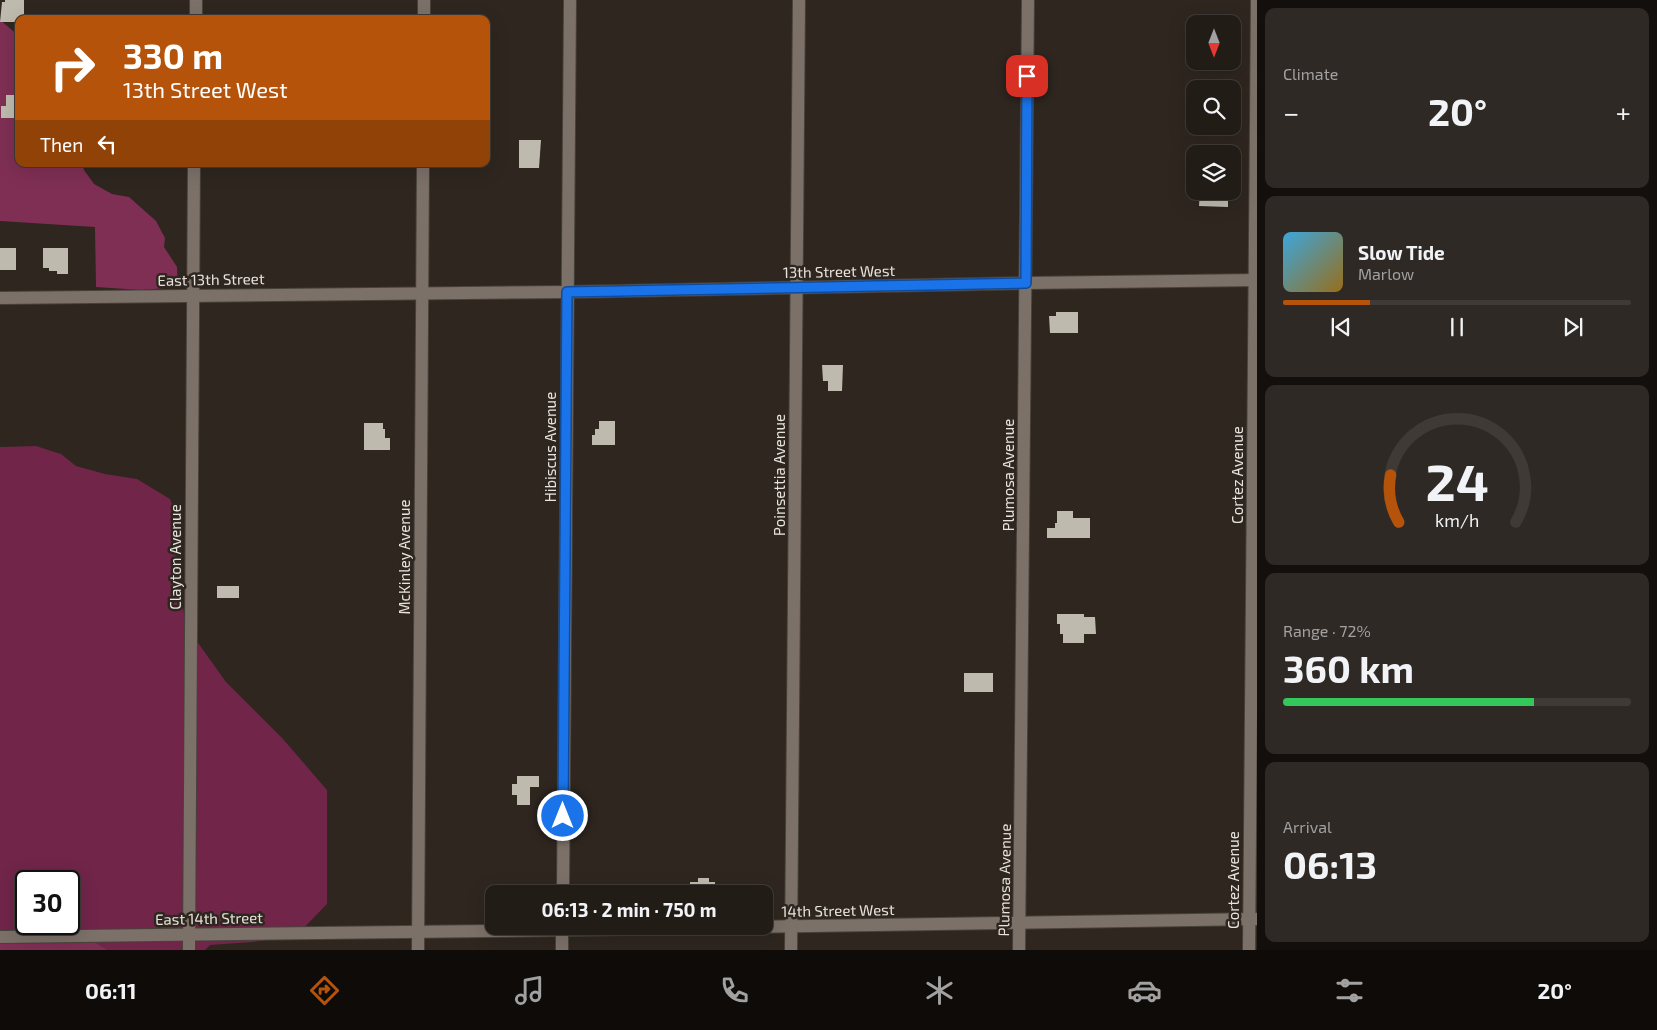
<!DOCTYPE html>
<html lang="en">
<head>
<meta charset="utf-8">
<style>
  body { margin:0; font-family:"Exo 2",sans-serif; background:#2e2924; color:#f1f3f6; height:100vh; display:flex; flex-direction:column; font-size:19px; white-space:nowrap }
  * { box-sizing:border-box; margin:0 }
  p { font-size:16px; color:#a2a1a1 }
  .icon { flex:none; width:28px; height:28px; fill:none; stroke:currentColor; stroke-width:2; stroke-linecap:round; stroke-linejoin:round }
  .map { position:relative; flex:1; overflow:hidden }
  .drawer { display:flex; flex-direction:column; gap:8px; padding:8px; background:#130f0d; width:400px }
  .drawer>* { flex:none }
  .hud { position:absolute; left:15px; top:15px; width:475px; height:152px; border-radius:10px; box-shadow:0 5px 20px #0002,0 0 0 1px #3f3a36; background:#b45309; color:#fff; overflow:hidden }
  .needle { width:32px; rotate:180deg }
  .controls { position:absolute; left:1186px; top:15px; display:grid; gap:10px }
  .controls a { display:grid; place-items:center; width:55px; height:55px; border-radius:10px; background:#221c17; box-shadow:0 5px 20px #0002,0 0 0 1px #3f3a36; font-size:25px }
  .speed { position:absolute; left:15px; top:870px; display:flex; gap:10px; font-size:25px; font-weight:700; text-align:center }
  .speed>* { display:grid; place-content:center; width:65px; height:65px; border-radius:50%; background:#221c17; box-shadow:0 5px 20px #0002,0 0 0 1px #3f3a36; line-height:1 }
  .speed .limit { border:2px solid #111; border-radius:8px; background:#fff; color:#111 }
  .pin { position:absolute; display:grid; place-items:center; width:42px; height:42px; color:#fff; margin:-21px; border-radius:10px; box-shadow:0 2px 8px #0006 }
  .me { position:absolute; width:55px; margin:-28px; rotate:0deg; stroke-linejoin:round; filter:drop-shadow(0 0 4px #0008) }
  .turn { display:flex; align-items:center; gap:18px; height:105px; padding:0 25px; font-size:22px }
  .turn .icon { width:65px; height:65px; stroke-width:2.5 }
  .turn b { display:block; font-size:35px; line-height:42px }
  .then { display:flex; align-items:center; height:48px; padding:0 25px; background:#0003; gap:10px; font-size:19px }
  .big { font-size:38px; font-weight:700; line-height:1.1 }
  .drawer .tile { flex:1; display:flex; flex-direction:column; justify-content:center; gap:8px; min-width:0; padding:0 18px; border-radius:10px; background:#2e2924 }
  .drawer .dial { align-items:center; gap:0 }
  .dial svg { height:130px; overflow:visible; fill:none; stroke:#3f3a36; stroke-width:7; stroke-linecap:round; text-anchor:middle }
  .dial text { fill:#f1f3f6; stroke:none }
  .song { display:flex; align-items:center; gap:15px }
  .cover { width:60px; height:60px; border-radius:8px; background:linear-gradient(135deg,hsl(200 70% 55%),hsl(40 70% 35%)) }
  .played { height:5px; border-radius:2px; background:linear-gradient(90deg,#b45309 25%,#3f3a36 25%) }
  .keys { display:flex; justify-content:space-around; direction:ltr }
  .heat { display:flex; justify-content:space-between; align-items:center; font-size:28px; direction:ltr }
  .charge { height:8px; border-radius:4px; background:linear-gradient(90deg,#34c759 72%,#3f3a36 0) }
  .trip { position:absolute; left:485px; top:885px; width:288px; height:50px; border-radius:10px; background:#221c17; box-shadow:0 5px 20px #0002,0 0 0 1px #3f3a36; font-weight:700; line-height:50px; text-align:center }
  .menu { display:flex; height:80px; justify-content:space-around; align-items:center; background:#0e0b09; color:#a2a1a1 }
  .menu .icon { width:35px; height:35px }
  .menu .on { color:#b45309 }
  .menu b { font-size:22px; color:#f1f3f6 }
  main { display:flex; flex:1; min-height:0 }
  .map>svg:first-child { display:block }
  .green { fill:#702549; fill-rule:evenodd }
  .forest { fill:#7f2f54 }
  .building { fill:#bebaae }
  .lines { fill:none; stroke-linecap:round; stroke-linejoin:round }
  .street-casing { stroke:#48423b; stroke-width:14 }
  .street { stroke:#7c7169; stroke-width:12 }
  .route-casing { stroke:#114b97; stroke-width:12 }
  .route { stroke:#1a73e8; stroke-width:9 }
  .labels { text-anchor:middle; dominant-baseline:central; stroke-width:5; stroke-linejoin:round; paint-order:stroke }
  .street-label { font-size:15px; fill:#e8e3de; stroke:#2e261f }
</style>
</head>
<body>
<main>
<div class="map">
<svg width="1257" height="950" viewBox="0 0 1257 950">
  <rect width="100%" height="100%" fill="#2e261f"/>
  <path class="green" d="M36,446L61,454L76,466L105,474L137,479L170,499L176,513L177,569L186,626L226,682L283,739L327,790V904L296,936L253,942L210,945L205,950H108L73,929L0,934V447ZM26,881H69V924H26Z"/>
  <g class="forest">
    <path d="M0,20L19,36V164H82L84,170L94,184L112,194L129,197L156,221L165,238L164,247L177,267L178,287L141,290L96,287L95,227L0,221Z"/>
    <path d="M73,929L108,950H0V934Z"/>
  </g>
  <g class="building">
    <path d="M5,0H24V19H19V22H0L2,2H5Z"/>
    <path d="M6,95H19V118H1V106H6Z"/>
    <path d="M519,140H541L539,168H519Z"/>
    <path d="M1200,191H1228V207L1199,206Z"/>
    <rect x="0" y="248" width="16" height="22"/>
    <path d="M43,248H68V274H57V271H49V268H43Z"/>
    <path d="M1056,312H1078V333H1050L1049,316H1056Z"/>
    <path d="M822,365H843L842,391H828V381H823Z"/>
    <path d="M599,421H615V445H592V435H595V429H599Z"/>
    <path d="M364,423H383V429H385V438H390V450H364Z"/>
    <path d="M1057,511H1073V518H1090V538H1047V528H1055V523H1057Z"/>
    <rect x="217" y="586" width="22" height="12"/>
    <path d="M1057,614H1084V617H1095L1096,634H1084V643H1063V634H1060V624H1057Z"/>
    <rect x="964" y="673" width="29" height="19"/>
    <path d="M517,776H539V787H530V805H517V795H512V784H517Z"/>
    <path d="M698,878H709V882H715V894H690V882H698Z"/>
  </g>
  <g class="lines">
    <defs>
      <g id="street">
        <path d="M196,19V0"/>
        <path d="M424,19V0"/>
        <path d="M0,298L567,292L1026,283L1257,280"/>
        <path d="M563,894L570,0"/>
        <path d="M0,937L562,930L1257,919"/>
        <path d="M189,950L194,164"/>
        <path d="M418,950L423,164"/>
        <path d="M562,950V926"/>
        <path d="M791,950L799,0"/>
        <path d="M1019,950L1028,0"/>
        <path d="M1249,950L1257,0"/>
      </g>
    </defs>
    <use href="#street" class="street-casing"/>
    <use href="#street" class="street"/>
  </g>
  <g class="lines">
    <defs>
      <path id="route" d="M563,816L567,292L1026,283L1027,76"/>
    </defs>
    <use href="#route" class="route-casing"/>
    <use href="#route" class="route"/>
  </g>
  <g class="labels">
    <g class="street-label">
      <text transform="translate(839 271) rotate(-1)">13th Street West</text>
      <text transform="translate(211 279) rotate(-1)">East 13th Street</text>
      <text transform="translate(550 447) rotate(-90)">Hibiscus Avenue</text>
      <text transform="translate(779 475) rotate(-90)">Poinsettia Avenue</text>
      <text transform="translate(1008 475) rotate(-90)">Plumosa Avenue</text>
      <text transform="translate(1237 475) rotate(-90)">Cortez Avenue</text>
      <text transform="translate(175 557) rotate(-90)">Clayton Avenue</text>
      <text transform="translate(404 557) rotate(-90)">McKinley Avenue</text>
      <text transform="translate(1004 880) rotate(-89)">Plumosa Avenue</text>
      <text transform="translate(1233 880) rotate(-90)">Cortez Avenue</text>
      <text transform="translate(838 910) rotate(-1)">14th Street West</text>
      <text transform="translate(209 918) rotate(-1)">East 14th Street</text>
    </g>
  </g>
</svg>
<div class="controls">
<a><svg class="needle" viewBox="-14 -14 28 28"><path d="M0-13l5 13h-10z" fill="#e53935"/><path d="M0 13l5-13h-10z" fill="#a2a1a1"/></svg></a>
<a><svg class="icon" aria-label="search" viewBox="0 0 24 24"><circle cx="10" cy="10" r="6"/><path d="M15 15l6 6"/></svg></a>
<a><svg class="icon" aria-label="layers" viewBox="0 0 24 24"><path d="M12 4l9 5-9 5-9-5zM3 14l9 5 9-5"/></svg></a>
</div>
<div class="speed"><div class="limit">30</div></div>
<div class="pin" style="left:1027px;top:76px;background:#d93025"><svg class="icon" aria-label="arrive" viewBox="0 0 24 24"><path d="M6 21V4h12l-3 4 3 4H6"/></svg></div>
<svg class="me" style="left:563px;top:816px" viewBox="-20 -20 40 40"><circle r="17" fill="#1a73e8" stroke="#fff" stroke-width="3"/><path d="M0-11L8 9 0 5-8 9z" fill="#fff"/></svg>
<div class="trip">06:13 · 2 min · 750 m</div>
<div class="hud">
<div class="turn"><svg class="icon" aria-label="right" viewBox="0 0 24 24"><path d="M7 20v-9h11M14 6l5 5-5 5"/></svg><div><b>330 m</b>13th Street West</div></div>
<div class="then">Then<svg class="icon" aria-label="left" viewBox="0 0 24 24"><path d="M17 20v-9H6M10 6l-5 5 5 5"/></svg></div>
</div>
</div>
<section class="drawer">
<div class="tile"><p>Climate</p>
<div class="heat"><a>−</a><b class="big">20°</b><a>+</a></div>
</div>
<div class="tile">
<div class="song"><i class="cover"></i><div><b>Slow Tide</b><p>Marlow</p></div></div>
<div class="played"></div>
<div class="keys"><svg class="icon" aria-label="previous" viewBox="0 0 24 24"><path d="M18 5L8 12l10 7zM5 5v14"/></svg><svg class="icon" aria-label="pause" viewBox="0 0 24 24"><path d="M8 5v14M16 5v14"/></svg><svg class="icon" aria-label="next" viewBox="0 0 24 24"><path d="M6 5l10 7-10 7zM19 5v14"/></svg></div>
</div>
<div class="tile dial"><svg viewBox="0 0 100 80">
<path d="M14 69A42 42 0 1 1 86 69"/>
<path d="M14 69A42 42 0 0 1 9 40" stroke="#b45309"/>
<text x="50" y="56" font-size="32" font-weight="700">24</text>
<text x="50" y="72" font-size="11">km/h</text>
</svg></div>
<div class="tile"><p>Range · 72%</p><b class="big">360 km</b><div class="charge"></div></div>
<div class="tile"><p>Arrival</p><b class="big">06:13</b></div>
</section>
</main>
<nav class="menu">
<b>06:11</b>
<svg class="icon on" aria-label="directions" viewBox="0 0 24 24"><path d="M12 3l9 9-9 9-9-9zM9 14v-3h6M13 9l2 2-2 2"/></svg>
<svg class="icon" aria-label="music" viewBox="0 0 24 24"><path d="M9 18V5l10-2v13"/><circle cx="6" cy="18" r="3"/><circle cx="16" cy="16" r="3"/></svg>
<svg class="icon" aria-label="phone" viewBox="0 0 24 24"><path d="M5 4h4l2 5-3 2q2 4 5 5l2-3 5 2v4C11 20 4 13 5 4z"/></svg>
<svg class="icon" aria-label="climate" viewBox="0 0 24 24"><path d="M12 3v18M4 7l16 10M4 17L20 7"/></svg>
<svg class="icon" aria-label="car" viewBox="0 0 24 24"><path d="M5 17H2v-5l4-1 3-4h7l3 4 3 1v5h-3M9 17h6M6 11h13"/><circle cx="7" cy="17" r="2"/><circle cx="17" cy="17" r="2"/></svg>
<svg class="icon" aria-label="filters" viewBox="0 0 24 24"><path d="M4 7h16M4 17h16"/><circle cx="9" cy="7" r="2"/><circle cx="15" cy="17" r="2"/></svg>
<b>20°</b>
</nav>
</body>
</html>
